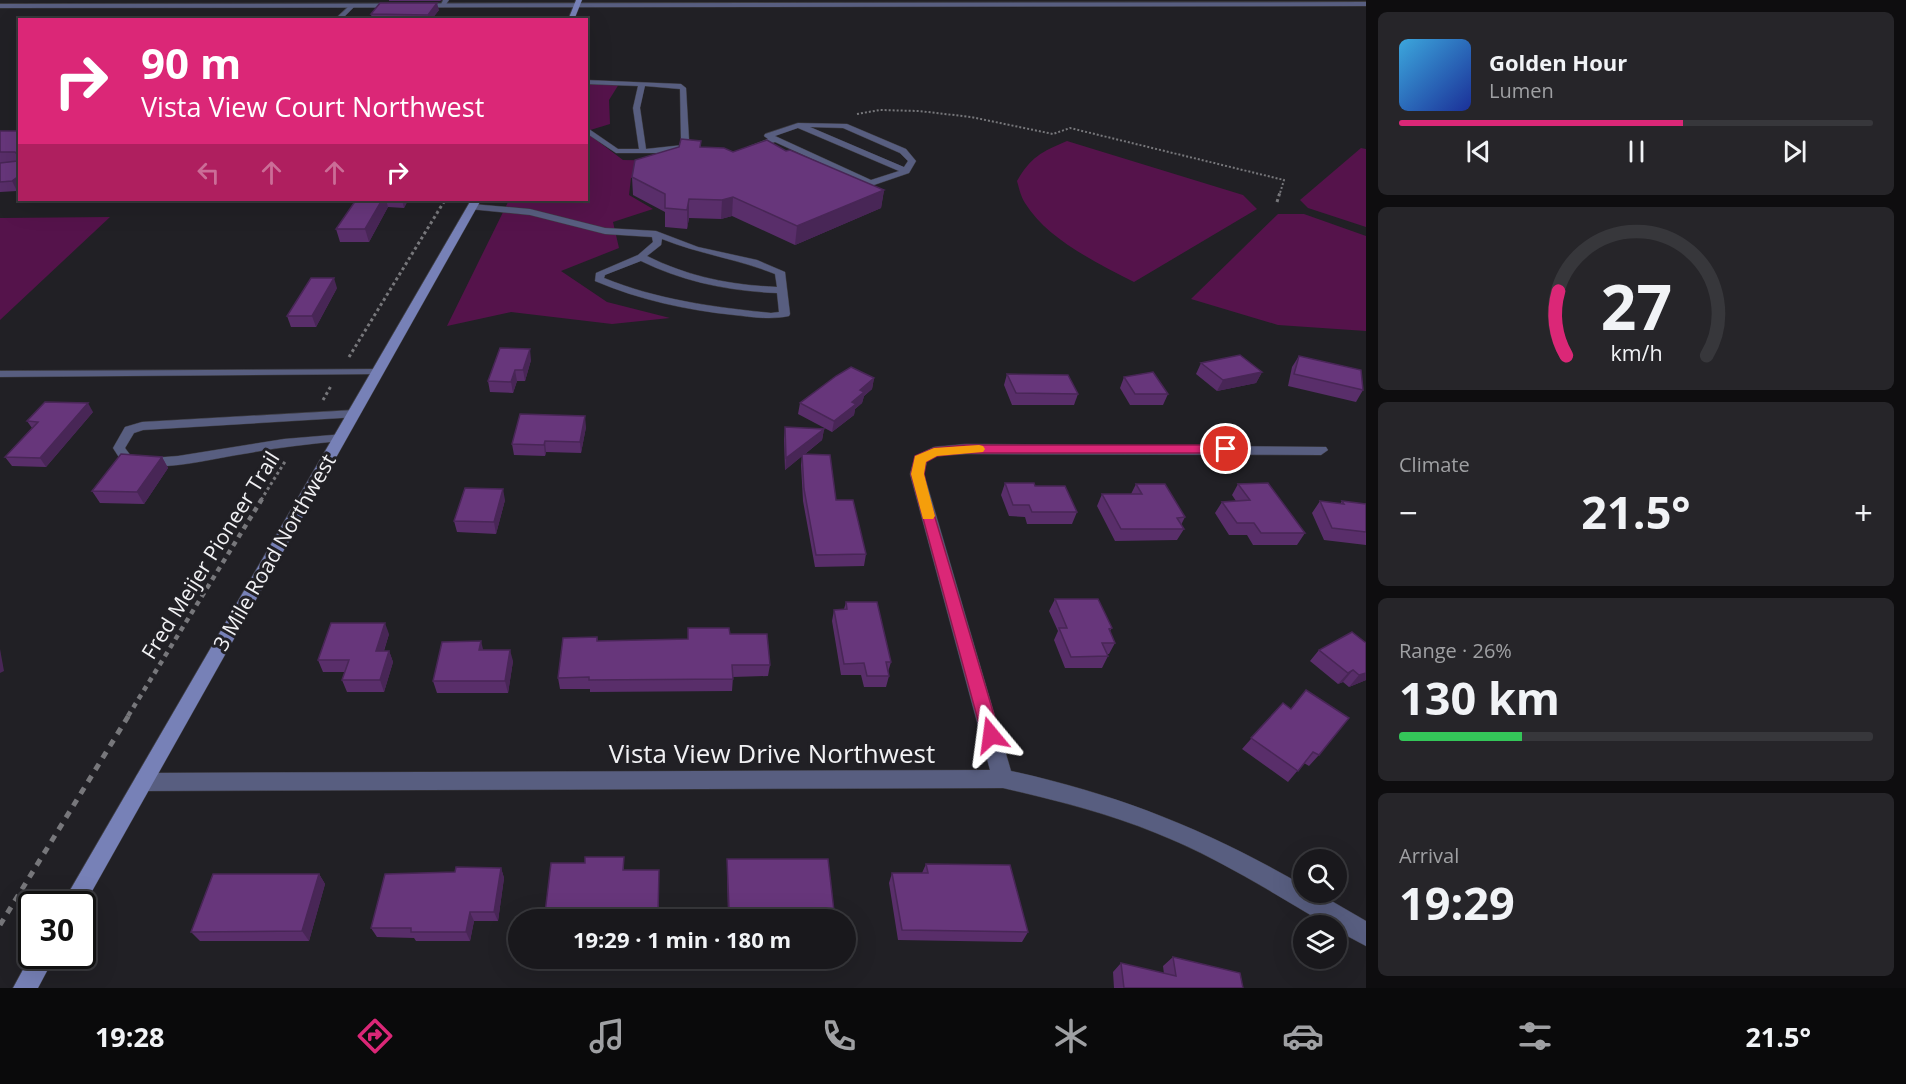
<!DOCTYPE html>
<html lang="en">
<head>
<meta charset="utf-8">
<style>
  body { margin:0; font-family:"Open Sans",sans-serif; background:#262529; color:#f1f3f6; height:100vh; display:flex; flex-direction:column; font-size:22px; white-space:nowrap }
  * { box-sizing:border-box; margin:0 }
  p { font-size:20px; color:#9fa0a3 }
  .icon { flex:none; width:33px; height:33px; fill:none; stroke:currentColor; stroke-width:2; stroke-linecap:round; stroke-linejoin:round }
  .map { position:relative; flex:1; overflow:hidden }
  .drawer { display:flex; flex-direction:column; gap:12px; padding:12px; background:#0e0d0f; width:540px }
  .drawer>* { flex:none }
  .top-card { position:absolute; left:18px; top:18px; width:570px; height:183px; border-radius:0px; box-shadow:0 6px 24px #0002,0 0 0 2px #37373b; background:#db2777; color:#fff; overflow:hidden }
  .buttons { position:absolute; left:1293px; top:849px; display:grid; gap:12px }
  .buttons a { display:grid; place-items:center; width:54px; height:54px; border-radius:50%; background:#19181c; box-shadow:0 6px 24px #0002,0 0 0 2px #37373b; font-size:30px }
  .speed { position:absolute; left:18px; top:891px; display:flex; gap:12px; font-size:30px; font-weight:700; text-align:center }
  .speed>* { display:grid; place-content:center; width:78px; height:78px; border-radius:50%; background:#19181c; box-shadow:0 6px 24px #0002,0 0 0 2px #37373b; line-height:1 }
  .speed .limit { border:3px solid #111; border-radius:9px; background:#fff; color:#111 }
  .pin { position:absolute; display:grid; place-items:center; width:51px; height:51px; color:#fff; margin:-26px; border:3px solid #fff; border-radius:50%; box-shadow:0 2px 6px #0007 }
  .me { position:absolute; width:66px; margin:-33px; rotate:344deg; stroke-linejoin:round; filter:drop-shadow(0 0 4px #0008) }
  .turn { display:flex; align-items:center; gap:21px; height:126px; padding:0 24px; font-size:27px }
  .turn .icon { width:78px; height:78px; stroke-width:2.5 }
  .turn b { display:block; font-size:42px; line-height:51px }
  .lanes { display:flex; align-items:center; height:57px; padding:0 24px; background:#0003; justify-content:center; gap:30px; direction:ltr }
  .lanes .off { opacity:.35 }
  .big { font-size:45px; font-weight:700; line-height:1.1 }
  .drawer .card { flex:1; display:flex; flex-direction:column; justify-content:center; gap:9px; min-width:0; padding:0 21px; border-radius:9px; background:#262529 }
  .drawer .dial { align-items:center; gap:0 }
  .dial svg { height:156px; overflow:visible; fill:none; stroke:#37373b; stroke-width:7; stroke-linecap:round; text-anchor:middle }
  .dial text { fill:#f1f3f6; stroke:none }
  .song { display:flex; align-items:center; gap:18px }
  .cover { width:72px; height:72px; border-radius:9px; background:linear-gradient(135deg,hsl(200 70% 55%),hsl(230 70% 35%)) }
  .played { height:6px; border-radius:3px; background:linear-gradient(90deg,#db2777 60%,#37373b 60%) }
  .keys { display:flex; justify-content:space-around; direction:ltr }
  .heat { display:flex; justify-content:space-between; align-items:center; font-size:33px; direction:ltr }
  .charge { height:9px; border-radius:4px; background:linear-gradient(90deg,#34c759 26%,#37373b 0) }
  .trip { position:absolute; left:508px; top:909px; width:348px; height:60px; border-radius:30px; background:#19181c; box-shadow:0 6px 24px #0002,0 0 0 2px #37373b; font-weight:700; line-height:60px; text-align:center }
  .tab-bar { display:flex; height:96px; justify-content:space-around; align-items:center; background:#0a0a0b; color:#9fa0a3 }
  .tab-bar .icon { width:42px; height:42px }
  .tab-bar .active { color:#db2777 }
  .tab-bar b { font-size:27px; color:#f1f3f6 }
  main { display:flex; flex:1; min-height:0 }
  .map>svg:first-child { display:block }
  .green { fill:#55134b }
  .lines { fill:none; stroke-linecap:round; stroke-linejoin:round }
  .service-casing { stroke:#3e3d42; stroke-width:1 }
  .minor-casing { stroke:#3e3d42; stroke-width:1 }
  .tertiary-casing { stroke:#3e3d42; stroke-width:1 }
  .secondary-casing { stroke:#3e3d42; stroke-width:1 }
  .path-far3 { stroke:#77777b; stroke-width:2; stroke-dasharray:2 2; stroke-linecap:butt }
  .path-far2 { stroke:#77777b; stroke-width:3; stroke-dasharray:3 3; stroke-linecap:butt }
  .path-far1 { stroke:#77777b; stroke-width:4.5; stroke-dasharray:5 5; stroke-linecap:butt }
  .path { stroke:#77777b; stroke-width:5; stroke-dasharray:7 7; stroke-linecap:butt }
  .service { fill:#585e80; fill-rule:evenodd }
  .minor { fill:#585e80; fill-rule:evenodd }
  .tertiary { fill:#585e80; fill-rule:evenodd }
  .secondary { fill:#7781b7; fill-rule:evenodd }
  .wall { fill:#592e6a }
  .shaded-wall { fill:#482656 }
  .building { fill:#67367b; stroke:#482656; stroke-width:1.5 }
  .route { fill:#db2777; stroke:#8e194d; stroke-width:1.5 }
  .slow { fill:#f59e0b }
  .labels { text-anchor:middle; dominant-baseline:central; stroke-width:6; stroke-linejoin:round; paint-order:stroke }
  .street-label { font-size:21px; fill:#f1f1f4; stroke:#212025 }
  .near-street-label { font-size:26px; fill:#f1f1f4; stroke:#212025 }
</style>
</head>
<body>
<main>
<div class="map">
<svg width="1366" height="988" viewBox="0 0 1366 988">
  <rect width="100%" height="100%" fill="#212025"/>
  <g class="green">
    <path d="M587,83L619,84L609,100L610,124L587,131Z"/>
    <path d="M587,133L623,160L675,161L631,178L629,195L653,209L613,222L619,248L561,271L607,302L670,318L612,324L511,312L447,326L509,200H586Z"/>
    <path d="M1067,141L1243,195L1257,209L1134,282C1097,263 1047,239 1025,203C1021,197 1019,188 1017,181C1031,157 1041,152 1067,141Z"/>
    <path d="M1361,148L1366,149V227L1308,208L1300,200Z"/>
    <path d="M1278,214H1304L1366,236V331L1278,325L1191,299Z"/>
    <path d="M110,217L0,320V218Z"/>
  </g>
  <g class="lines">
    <defs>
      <g id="service">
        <path d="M443,0H449L444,7H440Z"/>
        <path d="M586,80L681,84L686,88L689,140L692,147L666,153H616L586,133V127L618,149H639L633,108L638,86L586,84ZM645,86L680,89L681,140L683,145L646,149L640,108Z"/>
        <path d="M798,123L847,124L906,149L916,161L909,173L871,186L775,142L751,149L747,147L768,139L764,136L765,134ZM810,127L843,128L900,153L908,161L904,167ZM798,128L899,171L871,180L775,136Z"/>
        <path d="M472,204L530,209L605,228L656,231L698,247L757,260L785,272L790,314L789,316C770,320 752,317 734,315C686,310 640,300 595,281L596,273L638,255L653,242L652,237L605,234L530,215L469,209L468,207ZM662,239C699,254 738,259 775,274L777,287C731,285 689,277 647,256L661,245ZM641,261C684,282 729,291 777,293L779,312L771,313C713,307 658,300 604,278L605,275Z"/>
        <path d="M378,369L382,370V374L0,377V371Z"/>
        <path d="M354,410L360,414L358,417L143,430L134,433L125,448L131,456L152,458L178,456L284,439L344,434L346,437L340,441C307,444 275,448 243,454C204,460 162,473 122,462L113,448L125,427L142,422Z"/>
      </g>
      <g id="minor">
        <path d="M350,5L355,6L341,20H334Z"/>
        <path d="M966,444L1326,447L1328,450L1321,455L966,454L937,456L927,461L924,474L1011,771C1120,795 1207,830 1304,886V892H1316L1366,921V946L1336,930V926H1329C1273,893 1217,857 1156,833C1107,813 1055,800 1003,788L144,791L137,789L134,782L137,775L144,773L990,770L910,474L915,456L934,447Z"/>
      </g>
      <path id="tertiary" d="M1366,2V6L0,8V4Z"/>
      <g id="secondary">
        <path d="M576,0H582L574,20H568Z"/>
        <path d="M471,200H481L82,909V904H62Z"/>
        <path d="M32,953V956H55L38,988H13Z"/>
      </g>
    </defs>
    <use href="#service" class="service-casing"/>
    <use href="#minor" class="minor-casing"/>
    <use href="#tertiary" class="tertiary-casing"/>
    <use href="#secondary" class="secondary-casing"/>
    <path class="path-far3" d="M857,114L880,110L919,111L971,117L1053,134L1070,128L1284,180L1280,193"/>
    <g class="path-far2">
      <path d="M1277,202L1280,192"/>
      <path d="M349,357L445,200"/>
      <path d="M323,400L331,386"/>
      <path d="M261,500L286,460"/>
    </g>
    <path class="path-far1" d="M128,716L262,499"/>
    <path class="path" d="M0,925L129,715"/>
    <use href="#service" class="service"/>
    <use href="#minor" class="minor"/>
    <use href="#tertiary" class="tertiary"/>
    <use href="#secondary" class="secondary"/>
  </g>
  <g class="wall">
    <path d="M389,0H442L440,1H389Z"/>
    <path d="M439,10L431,20H372L371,14Z"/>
    <path d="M0,131H20L17,191L0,192V162L17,161L0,162Z"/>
    <path d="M701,141V147L733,152L786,151L884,190L881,208L795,245L732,216L721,219L689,218L687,229L665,227V212L633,195L632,177Z"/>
    <path d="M356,200H408L404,208L388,207L369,242H340L336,229Z"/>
    <path d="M337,288L316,327H291L287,316Z"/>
    <path d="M1299,356L1363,390L1356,402L1288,386L1292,367Z"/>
    <path d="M531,360L525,381H517L513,393L490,392L488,381Z"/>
    <path d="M1201,363L1262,372L1256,383L1217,391L1196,374Z"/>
    <path d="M1007,374L1078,394L1074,405H1012L1004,385Z"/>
    <path d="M1124,377L1168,394L1163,405H1130L1120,388Z"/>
    <path d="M874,378L872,389L864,396L862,403L855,409L854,415L832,432L798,414L800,403Z"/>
    <path d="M93,412L46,467L12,466L5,457L32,428L27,421Z"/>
    <path d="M586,427L581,453L546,452L545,456L514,455L512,444Z"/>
    <path d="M785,427L824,429L822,440L805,454L836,500L866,554L864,566L815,567L803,501L801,465L802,456L785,470L784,439Z"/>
    <path d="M162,457L168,468L144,504L100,503L92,491Z"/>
    <path d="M1005,483L1035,486L1077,512L1072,524H1027L1025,517L1009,516L1001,495Z"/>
    <path d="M1136,484L1185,517L1181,525L1184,529L1177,540L1115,541L1097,506L1102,494H1131Z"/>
    <path d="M1238,484L1305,533L1297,545H1253L1247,535H1229L1215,513L1222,502L1236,501L1232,495Z"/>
    <path d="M505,500L496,534L457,532L454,521Z"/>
    <path d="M1320,501L1340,504L1342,501L1366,504V545L1324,540L1312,513Z"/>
    <path d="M1055,599L1112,628L1110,631L1115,643L1109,654H1107L1108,656L1102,668H1065L1054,640L1058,631L1049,611Z"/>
    <path d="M846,602L891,662L888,672L889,676L886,687H864L861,675H841L832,621L834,610L844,609Z"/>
    <path d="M1352,632L1366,680L1349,687L1343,682L1338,684L1310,661L1319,650Z"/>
    <path d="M389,634L384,651H389L393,662L384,692H347L342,680L345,672H323L318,660Z"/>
    <path d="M730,634L770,665L768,676L733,677L732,691L590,692V689H560L558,678L597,637L598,641L688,639Z"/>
    <path d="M483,650L513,661L508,693H437L433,681Z"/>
    <path d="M1283,703L1319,755L1309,766L1304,763L1288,782L1242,749Z"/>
    <path d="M624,857V870H659V920H547L545,913L585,863Z"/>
    <path d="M727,859L834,911L832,920H728L727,869Z"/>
    <path d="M926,864L1028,932L1022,942L898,940L889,883L892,873H922Z"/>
    <path d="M501,868L504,878L498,921H474L470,941H416L414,938L377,937L371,928L455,872Z"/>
    <path d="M319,874L325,884L309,941H200L191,932Z"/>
    <path d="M1173,957L1243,988H1114L1113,972L1121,963L1164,974L1163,966Z"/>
  </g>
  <g class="shaded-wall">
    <path d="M437,3L439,10L431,20H429L428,15Z"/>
    <path d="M20,175V189L17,191L12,181Z"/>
    <path d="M884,190L881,208L795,245L797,226Z"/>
    <path d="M733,197L732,216L721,219L722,200Z"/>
    <path d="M689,199V218L687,229V210Z"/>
    <path d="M382,200H386L388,207L369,242L365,229Z"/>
    <path d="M402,200H408L404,208Z"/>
    <path d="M334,278L337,288L316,327L312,316Z"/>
    <path d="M530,349L531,360L525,381L523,370Z"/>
    <path d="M515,370L517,381L513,393L511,382Z"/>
    <path d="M1262,372L1256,383L1217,391L1223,380Z"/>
    <path d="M874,378L872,389L864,396L862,403L855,409L854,415L832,432L834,421L852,402L860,390Z"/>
    <path d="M88,403L93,412L46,467L40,458Z"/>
    <path d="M585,416L586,427L581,453L580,442Z"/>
    <path d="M824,429L822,440L785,470L786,458Z"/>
    <path d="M545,441L546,452L545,456L544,445Z"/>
    <path d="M162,457L168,468L144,504L137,492Z"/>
    <path d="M503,489L505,500L496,534L494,522Z"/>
    <path d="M385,623L389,634L380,662L376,651Z"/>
    <path d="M481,641L484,653L479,650Z"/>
    <path d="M0,649L4,671L0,673Z"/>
    <path d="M510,650L513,661L508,693L505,681Z"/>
    <path d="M389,651L393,662L384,692L380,680Z"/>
    <path d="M1353,670L1343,682L1338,684L1348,673Z"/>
    <path d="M1366,673V680L1349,687L1359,675Z"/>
    <path d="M501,868L504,878L498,921L494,912Z"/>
    <path d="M319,874L325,884L309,941L302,931Z"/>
    <path d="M470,912L474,921L470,941L466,932Z"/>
  </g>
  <g class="building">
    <path d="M380,3H437L428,15L371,14Z"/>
    <path d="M0,131H20V175L12,181L0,182V163L17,161V154L15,152H0Z"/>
    <path d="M681,139L701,141L700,147L724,148L733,152L767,140L786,151L790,150L884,190L797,226L733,197L722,200L689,199L687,210L665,208V194L632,177L635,160L679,147Z"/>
    <path d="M356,200H382L365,229H336Z"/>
    <path d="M311,278H334L312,316H287Z"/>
    <path d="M500,348L530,349L523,370H515L511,382L488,381Z"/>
    <path d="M1240,355L1262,372L1223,380L1201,363Z"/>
    <path d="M1299,356L1361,370L1363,390L1294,374Z"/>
    <path d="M851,367L874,378L860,390L864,392L852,402L856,404L834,421L800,403L836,376Z"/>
    <path d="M1153,372L1168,394H1135L1124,377Z"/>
    <path d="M1007,374L1068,375L1078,394L1016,393Z"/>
    <path d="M45,402L88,403L40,458L5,457L38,422L27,421Z"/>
    <path d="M520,414L585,416L580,442L545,441L544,445L512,444Z"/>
    <path d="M785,427L824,429L786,458Z"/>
    <path d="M121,454L162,457L137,492L92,491Z"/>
    <path d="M802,454L830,455L836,500H853L866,554L816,555L804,489Z"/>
    <path d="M1005,483H1034L1035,486H1065L1077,512H1032L1029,505H1013Z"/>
    <path d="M1268,483L1305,533H1261L1254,523H1237L1222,502L1250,500L1238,484Z"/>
    <path d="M1136,484H1165L1185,517L1177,518L1184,529H1121L1102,494H1142Z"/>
    <path d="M465,488L503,489L494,522L454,521Z"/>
    <path d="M1320,501L1344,504L1342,501L1366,504V532L1332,528Z"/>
    <path d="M1055,599H1098L1112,628L1109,629L1115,643H1102L1108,656L1071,657L1059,628H1067Z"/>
    <path d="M846,602H877L891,662H886L889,676H867L864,663L844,664L834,610L847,609Z"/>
    <path d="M331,623H385L376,651H389L380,680H342L349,660H318Z"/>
    <path d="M688,628H729L730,634H767L770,665H732L733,679L589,680V677L558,678L563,638L597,637V641L688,639Z"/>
    <path d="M1352,632L1366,643V673L1359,675L1353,670L1348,673L1319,650Z"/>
    <path d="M481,641L479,650H510L505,681H433L442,642Z"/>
    <path d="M1306,690L1349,718L1319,755L1313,752L1298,771L1251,738L1283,703L1291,709Z"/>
    <path d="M585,857H624L623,870H659L658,914L545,913L551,863H585Z"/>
    <path d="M727,859H828L834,911L729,910Z"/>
    <path d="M926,864L1010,865L1028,932L902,930L892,873H928Z"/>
    <path d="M456,867L501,868L494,912H470L466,932H411V928H371L385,874L455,872Z"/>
    <path d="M213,874H319L302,931L191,932Z"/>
    <path d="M1173,957L1240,973L1243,988H1124L1121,963L1176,976Z"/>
  </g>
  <path class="route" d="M966,445H1226L1232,449L1226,453H966L937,456L926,462L924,474L928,494L1000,735L997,741L991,743L985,741L982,735L911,474L915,456L934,448Z"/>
  <path class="slow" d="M979,445L983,446L985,449L983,452L937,456L926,462L924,474L935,516L933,519H923L911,474L915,456L934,448Z"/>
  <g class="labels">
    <g class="street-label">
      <text transform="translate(274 552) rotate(-60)">3 Mile Road Northwest</text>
      <text transform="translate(210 555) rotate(-58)">Fred Meijer Pioneer Trail</text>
    </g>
    <g class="near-street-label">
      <text x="772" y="753">Vista View Drive Northwest</text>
    </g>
  </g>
</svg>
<div class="buttons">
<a><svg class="icon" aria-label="search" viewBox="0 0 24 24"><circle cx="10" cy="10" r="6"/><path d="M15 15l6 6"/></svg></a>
<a><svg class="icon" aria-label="layers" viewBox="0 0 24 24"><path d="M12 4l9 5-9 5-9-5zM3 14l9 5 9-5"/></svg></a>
</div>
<div class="speed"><div class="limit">30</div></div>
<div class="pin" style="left:1226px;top:449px;background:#d93025"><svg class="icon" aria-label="arrive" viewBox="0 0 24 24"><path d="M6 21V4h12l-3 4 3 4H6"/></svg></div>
<svg class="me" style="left:991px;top:735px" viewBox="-20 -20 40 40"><path d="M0-17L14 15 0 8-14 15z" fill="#db2777" stroke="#fff" stroke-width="4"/></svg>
<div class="trip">19:29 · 1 min · 180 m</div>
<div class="top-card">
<div class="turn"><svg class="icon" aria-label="right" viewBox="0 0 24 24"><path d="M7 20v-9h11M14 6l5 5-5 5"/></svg><div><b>90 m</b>Vista View Court Northwest</div></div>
<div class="lanes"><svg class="icon off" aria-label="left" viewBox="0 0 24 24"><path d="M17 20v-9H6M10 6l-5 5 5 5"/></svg><svg class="icon off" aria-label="ahead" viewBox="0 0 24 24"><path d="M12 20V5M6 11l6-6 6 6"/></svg><svg class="icon off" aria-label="ahead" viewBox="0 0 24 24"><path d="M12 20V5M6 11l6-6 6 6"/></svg><svg class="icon" aria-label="right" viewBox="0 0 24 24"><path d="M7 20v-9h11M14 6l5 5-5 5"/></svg></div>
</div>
</div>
<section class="drawer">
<div class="card">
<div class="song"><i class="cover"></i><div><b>Golden Hour</b><p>Lumen</p></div></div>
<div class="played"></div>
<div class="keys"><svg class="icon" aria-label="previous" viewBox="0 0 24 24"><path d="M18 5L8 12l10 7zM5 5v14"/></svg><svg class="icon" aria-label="pause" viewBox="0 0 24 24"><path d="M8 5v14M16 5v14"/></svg><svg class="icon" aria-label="next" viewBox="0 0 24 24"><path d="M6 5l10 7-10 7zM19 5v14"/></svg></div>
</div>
<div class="card dial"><svg viewBox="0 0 100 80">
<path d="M14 69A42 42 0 1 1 86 69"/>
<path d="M14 69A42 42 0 0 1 10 36" stroke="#db2777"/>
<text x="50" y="56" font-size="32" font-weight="700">27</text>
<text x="50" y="72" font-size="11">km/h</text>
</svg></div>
<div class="card"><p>Climate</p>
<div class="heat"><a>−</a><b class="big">21.5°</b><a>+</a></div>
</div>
<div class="card"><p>Range · 26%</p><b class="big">130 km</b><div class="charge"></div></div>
<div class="card"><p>Arrival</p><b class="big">19:29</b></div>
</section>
</main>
<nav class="tab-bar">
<b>19:28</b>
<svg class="icon active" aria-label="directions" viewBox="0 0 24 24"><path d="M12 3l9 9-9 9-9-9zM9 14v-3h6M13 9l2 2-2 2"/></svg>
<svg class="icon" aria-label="music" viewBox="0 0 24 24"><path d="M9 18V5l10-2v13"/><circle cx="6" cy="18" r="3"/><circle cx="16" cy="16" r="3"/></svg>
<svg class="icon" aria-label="phone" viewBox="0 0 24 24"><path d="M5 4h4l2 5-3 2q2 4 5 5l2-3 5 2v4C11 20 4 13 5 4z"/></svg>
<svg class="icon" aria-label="climate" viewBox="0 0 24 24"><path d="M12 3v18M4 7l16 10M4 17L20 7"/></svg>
<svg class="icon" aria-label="car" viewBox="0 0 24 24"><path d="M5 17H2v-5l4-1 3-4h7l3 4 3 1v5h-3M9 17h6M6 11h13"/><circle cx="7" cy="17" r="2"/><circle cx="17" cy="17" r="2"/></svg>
<svg class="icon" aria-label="filters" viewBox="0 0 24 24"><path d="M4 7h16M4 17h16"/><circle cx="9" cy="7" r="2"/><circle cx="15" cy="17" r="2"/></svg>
<b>21.5°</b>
</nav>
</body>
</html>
